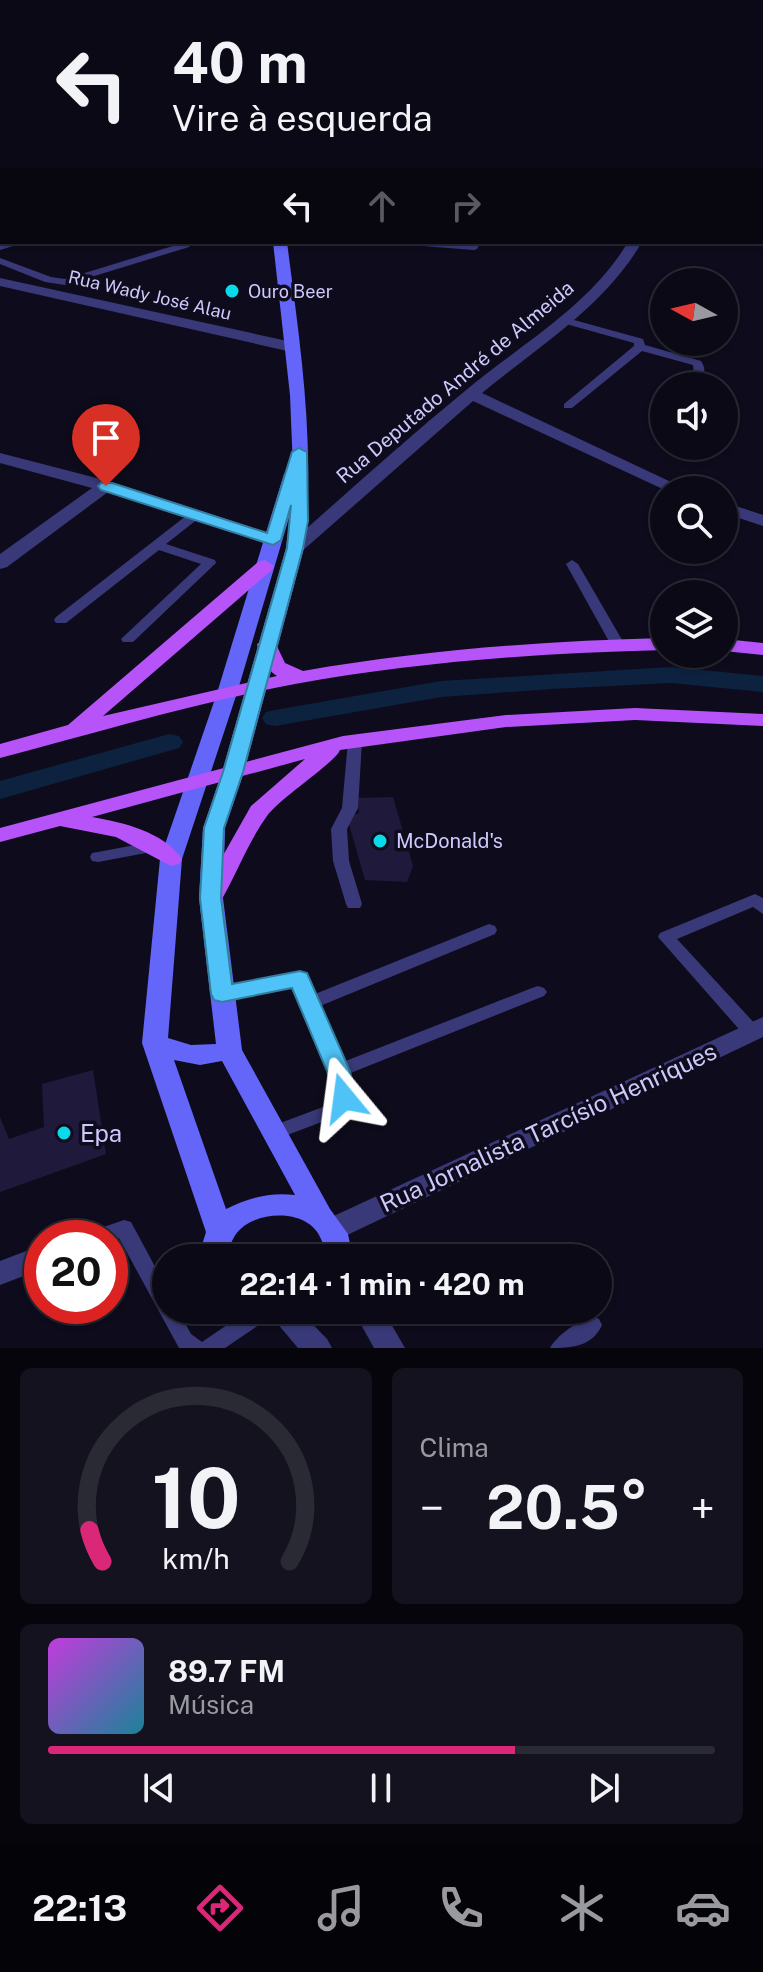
<!DOCTYPE html>
<html lang="pt">
<head>
<meta charset="utf-8">
<style>
  body { margin:0; font-family:"Public Sans",sans-serif; background:#13121e; color:#f1f3f6; height:100vh; display:flex; flex-direction:column; font-size:30px; white-space:nowrap }
  * { box-sizing:border-box; margin:0 }
  p { font-size:26px; color:#999aa0 }
  .icon { flex:none; width:44px; height:44px; fill:none; stroke:currentColor; stroke-width:2; stroke-linecap:round; stroke-linejoin:round }
  .map { position:relative; height:1348px; overflow:hidden }
  .sheet { display:flex; flex-direction:column; gap:20px; padding:20px; background:#06050c; flex:1 }
  .sheet>* { flex:none }
  .top-card { position:absolute; left:0px; top:0px; width:764px; height:244px; box-shadow:0 2px 6px #0004,0 0 0 2px #2a2a34; background:#0a0915; color:#f1f3f6; overflow:hidden }
  .needle { width:52px; rotate:278deg }
  .fabs { position:absolute; left:650px; top:268px; display:grid; gap:16px }
  .fabs a { display:grid; place-items:center; width:88px; height:88px; border-radius:50%; background:#0a0915; box-shadow:0 2px 6px #0004,0 0 0 2px #2a2a34; font-size:40px }
  .speed { position:absolute; left:24px; top:1220px; display:flex; gap:16px; font-size:40px; font-weight:700; text-align:center }
  .speed>* { display:grid; place-content:center; width:104px; height:104px; border-radius:50%; background:#0a0915; box-shadow:0 2px 6px #0004,0 0 0 2px #2a2a34; line-height:1 }
  .speed .limit { border:12px solid #d22; background:#fff; color:#111 }
  .pin { position:absolute; display:grid; place-items:center; width:68px; height:68px; color:#fff; margin:-82px -34px; border-radius:50% 50% 50% 0; rotate:-45deg; box-shadow:0 0 8px #0007 }
  .pin .icon { rotate:45deg }
  .me { position:absolute; width:88px; margin:-44px; rotate:344deg; stroke-linejoin:round; filter:drop-shadow(0 0 6px #0008) }
  .turn { display:flex; align-items:center; gap:28px; height:168px; padding:0 40px; font-size:36px }
  .turn .icon { width:104px; height:104px; stroke-width:2.5 }
  .turn b { display:block; font-size:56px; line-height:68px }
  .lanes { display:flex; align-items:center; height:76px; padding:0 40px; background:#0003; justify-content:center; gap:40px; direction:ltr }
  .lanes .off { opacity:.35 }
  .big { font-size:60px; font-weight:700; line-height:1.1 }
  .sheet .card { flex:1; display:flex; flex-direction:column; justify-content:center; gap:12px; min-width:0; padding:0 28px; border-radius:12px; background:#13121e }
  .sheet .dial { align-items:center; gap:0 }
  .dial svg { height:208px; overflow:visible; fill:none; stroke:#2a2a34; stroke-width:7; stroke-linecap:round; text-anchor:middle }
  .dial text { fill:#f1f3f6; stroke:none }
  .song { display:flex; align-items:center; gap:24px }
  .cover { width:96px; height:96px; border-radius:12px; background:linear-gradient(135deg,hsl(290 70% 55%),hsl(190 70% 35%)) }
  .played { height:8px; border-radius:4px; background:linear-gradient(90deg,#db2777 70%,#2a2a34 70%) }
  .keys { display:flex; justify-content:space-around; direction:ltr }
  .heat { display:flex; justify-content:space-between; align-items:center; font-size:44px; direction:ltr }
  .sheet .tiles { flex:1; display:grid; gap:20px; grid-template-columns:1fr 1fr }
  .card:last-child { grid-column:span 2 }
  .trip { position:absolute; left:152px; top:1244px; width:460px; height:80px; border-radius:40px; background:#0a0915; box-shadow:0 2px 6px #0004,0 0 0 2px #2a2a34; font-weight:700; line-height:80px; text-align:center }
  .menu { display:flex; height:128px; justify-content:space-around; align-items:center; background:#040408; color:#999aa0 }
  .menu .icon { width:56px; height:56px }
  .menu .selected { color:#db2777 }
  .menu b { font-size:36px; color:#f1f3f6 }
  .map>svg:first-child { display:block }
  .lines { fill:none; stroke-linecap:round; stroke-linejoin:round }
  .canal { fill:#0d223f; fill-rule:evenodd }
  .building { fill:#1f193c }
  .service { fill:#393979; fill-rule:evenodd }
  .minor { fill:#393979; fill-rule:evenodd }
  .tertiary { fill:#393979; fill-rule:evenodd }
  .secondary { fill:#6465f9; fill-rule:evenodd }
  .primary { fill:#b654f9; fill-rule:evenodd }
  .route { fill:#4fc3f7; stroke:#337fa1; stroke-width:2 }
  .poi-dot { fill:#09dae9; stroke:#0e0c1c; stroke-width:3 }
  .labels { text-anchor:middle; dominant-baseline:central; stroke-width:7; stroke-linejoin:round; paint-order:stroke }
  .far-poi-label { font-size:18px; fill:#cdc9fd; stroke:#0e0c1c; text-anchor:start }
  .far-street-label { font-size:18px; fill:#cdc9fd; stroke:#0e0c1c }
  .street-label { font-size:20px; fill:#cdc9fd; stroke:#0e0c1c }
  .poi-label { font-size:20px; fill:#cdc9fd; stroke:#0e0c1c; text-anchor:start }
  .near-street-label { font-size:24px; fill:#cdc9fd; stroke:#0e0c1c }
  .near-poi-label { font-size:24px; fill:#cdc9fd; stroke:#0e0c1c; text-anchor:start }
</style>
</head>
<body>
<div class="map">
<svg width="763" height="1348" viewBox="0 0 763 1348">
  <rect width="100%" height="100%" fill="#0e0c1c"/>
  <g class="lines">
    <g class="canal">
      <path d="M671,667L763,676V692L671,683L551,689L441,697L275,726L266,724L262,718L266,712L275,710L441,681Z"/>
      <path d="M169,734L179,736L183,742L179,748L0,799V781Z"/>
    </g>
  </g>
  <g class="building">
    <path d="M393,797L413,866L407,882L365,880L347,817L359,813L357,798Z"/>
    <path d="M93,1070L106,1154L0,1192V1117L9,1139L44,1127L42,1084Z"/>
  </g>
  <g class="lines">
    <g class="service">
      <path d="M186,242L191,245L189,247L65,285L45,282L0,264V258L51,277L65,279Z"/>
      <path d="M405,242L470,244L481,242L477,249L474,250L410,245Z"/>
      <path d="M563,317L643,339L645,345L701,361C708,372 703,377 695,386H683L694,374L693,365L642,351L572,408H564V404L634,346V343L559,322V318Z"/>
      <path d="M195,511L199,512L201,515L199,518L166,544L215,560L216,563L133,642H123L121,639L201,564L159,550L66,623H56L54,620L56,617L191,512Z"/>
      <path d="M572,560L578,564L625,645L623,648L618,649L611,645L566,564Z"/>
      <path d="M355,736L362,741L358,808L347,829L349,861L362,904L360,908H348L346,904L333,861L331,829L342,808L348,741Z"/>
      <path d="M156,841L162,842L164,846L162,850L98,862L92,861L90,857L92,853L98,852Z"/>
      <path d="M755,894L763,898V914L753,907L677,939L757,1026L760,1031L757,1036L751,1037L745,1036L658,937L660,933Z"/>
      <path d="M489,924L495,926L497,930L495,934L320,1006L343,1062L532,988L538,986L544,988L547,992L544,996L348,1074L353,1098L343,1114L274,1140L267,1138L265,1133L267,1128L331,1104L335,1097L329,1071L304,1009L299,1004L301,1002L294,986L222,1000L216,998L213,994L216,990L300,973L306,975L315,994Z"/>
      <path d="M124,1220L131,1222L166,1287V1310H178L191,1334L202,1342L249,1310H275L272,1316L225,1348H179L119,1238L110,1241V1238H86L89,1232Z"/>
      <path d="M592,1316L599,1319L602,1325C592,1347 571,1348 550,1348C557,1335 578,1321 592,1316Z"/>
    </g>
    <g class="minor">
      <path d="M199,0H219L220,2H200Z"/>
      <rect x="686" y="0" width="10" height="2"/>
      <path d="M0,83L2,84V92L0,91Z"/>
      <rect x="762" y="90" width="1" height="8"/>
      <rect x="762" y="205" width="1" height="8"/>
      <path d="M0,242L2,241L26,242L0,250Z"/>
      <path d="M628,242H642C604,307 539,346 482,393L688,490H665L473,401L301,552H289L286,548L289,544C347,493 405,440 465,391C521,344 590,306 628,242Z"/>
      <path d="M0,278L292,342L300,347L292,352L0,286Z"/>
      <path d="M0,453L112,482L279,536L282,540L279,544H267L108,492L7,567L0,569V554L92,488L0,463Z"/>
      <path d="M724,502L763,515V526L724,513Z"/>
      <path d="M763,1017V1037L343,1237L333,1240L323,1237L319,1229L323,1221Z"/>
      <path d="M42,1245V1269L0,1285V1261Z"/>
    </g>
    <g class="tertiary">
      <rect x="0" y="145" width="2" height="8"/>
      <path d="M266,1310H299L327,1339L332,1348H298Z"/>
      <path d="M353,1310H383L405,1348H374Z"/>
    </g>
    <g class="secondary">
      <rect x="0" y="22" width="2" height="6"/>
      <path d="M273,242H287C300,344 316,445 304,548L244,772L225,828L223,898L242,1050L330,1209L348,1234L353,1258H325C324,1252 324,1245 321,1239C310,1211 266,1210 244,1226C233,1234 230,1245 226,1258H198L206,1232L142,1043L160,859L217,693L284,474L293,469L290,395ZM291,511L286,548L222,772L203,828L199,898L216,1044L191,1045L168,1038L182,859L237,693ZM174,1060L200,1065L222,1061L295,1195C269,1192 249,1198 226,1209Z"/>
    </g>
    <g class="primary">
      <path d="M265,560L274,566L272,570L103,716L277,676C265,668 260,658 257,644L267,638L274,640L285,663L303,671C422,650 543,641 664,638V650C540,653 417,662 295,684C195,703 98,732 0,758V744L68,725L258,562Z"/>
      <path d="M724,639L763,643V655L724,651Z"/>
      <path d="M635,708L763,714V726L635,720L506,727L340,750C336,762 280,798 267,816C248,842 236,876 219,904H203L199,898L251,806L305,759L92,817C122,822 164,832 182,859L179,864L171,866L116,837L60,826L0,842V828L343,736L506,715Z"/>
    </g>
  </g>
  <path class="route" d="M299,448L307,452L308,521L303,548L243,772L224,828L221,898L232,984L300,971L307,973L350,1071L356,1098L353,1104L344,1107L336,1104L327,1071L292,988L222,1002L214,1000L211,994L200,898L204,828L223,772L287,548L291,505L281,540L273,545L101,490L98,486L101,483H112L267,533L292,452Z"/>
  <g class="poi-dot">
    <circle cx="232" cy="291" r="8"/>
    <circle cx="380" cy="841" r="8"/>
    <circle cx="64" cy="1133" r="8"/>
  </g>
  <g class="labels">
    <g class="far-poi-label">
      <text x="248" y="291">Ouro Beer</text>
    </g>
    <g class="far-street-label">
      <text transform="translate(150 295) rotate(13)">Rua Wady José Alau</text>
    </g>
    <g class="street-label">
      <text transform="translate(455 382) rotate(-40)">Rua Deputado André de Almeida</text>
    </g>
    <g class="poi-label">
      <text x="396" y="841">McDonald's</text>
    </g>
    <g class="near-street-label">
      <text transform="translate(548 1127) rotate(-25)">Rua Jornalista Tarcísio Henriques</text>
    </g>
    <g class="near-poi-label">
      <text x="80" y="1133">Epa</text>
    </g>
  </g>
</svg>
<div class="fabs">
<a><svg class="needle" viewBox="-14 -14 28 28"><path d="M0-13l5 13h-10z" fill="#e53935"/><path d="M0 13l5-13h-10z" fill="#999aa0"/></svg></a>
<a><svg class="icon" aria-label="sound" viewBox="0 0 24 24"><path d="M4 9h4l5-4v14l-5-4H4zM17 9q2 3 0 6"/></svg></a>
<a><svg class="icon" aria-label="search" viewBox="0 0 24 24"><circle cx="10" cy="10" r="6"/><path d="M15 15l6 6"/></svg></a>
<a><svg class="icon" aria-label="layers" viewBox="0 0 24 24"><path d="M12 4l9 5-9 5-9-5zM3 14l9 5 9-5"/></svg></a>
</div>
<div class="speed"><div class="limit">20</div></div>
<div class="pin" style="left:106px;top:486px;background:#d93025"><svg class="icon" aria-label="arrive" viewBox="0 0 24 24"><path d="M6 21V4h12l-3 4 3 4H6"/></svg></div>
<svg class="me" style="left:344px;top:1098px" viewBox="-20 -20 40 40"><path d="M0-17L14 15 0 8-14 15z" fill="#4fc3f7" stroke="#fff" stroke-width="4"/></svg>
<div class="trip">22:14 · 1 min · 420 m</div>
<div class="top-card">
<div class="turn"><svg class="icon" aria-label="left" viewBox="0 0 24 24"><path d="M17 20v-9H6M10 6l-5 5 5 5"/></svg><div><b>40 m</b>Vire à esquerda</div></div>
<div class="lanes"><svg class="icon" aria-label="left" viewBox="0 0 24 24"><path d="M17 20v-9H6M10 6l-5 5 5 5"/></svg><svg class="icon off" aria-label="ahead" viewBox="0 0 24 24"><path d="M12 20V5M6 11l6-6 6 6"/></svg><svg class="icon off" aria-label="right" viewBox="0 0 24 24"><path d="M7 20v-9h11M14 6l5 5-5 5"/></svg></div>
</div>
</div>
<section class="sheet">
<div class="tiles">
<div class="card dial"><svg viewBox="0 0 100 80">
<path d="M14 69A42 42 0 1 1 86 69"/>
<path d="M14 69A42 42 0 0 1 9 57" stroke="#db2777"/>
<text x="50" y="56" font-size="32" font-weight="700">10</text>
<text x="50" y="72" font-size="11">km/h</text>
</svg></div>
<div class="card"><p>Clima</p>
<div class="heat"><a>−</a><b class="big">20.5°</b><a>+</a></div>
</div>
<div class="card">
<div class="song"><i class="cover"></i><div><b>89.7 FM</b><p>Música</p></div></div>
<div class="played"></div>
<div class="keys"><svg class="icon" aria-label="previous" viewBox="0 0 24 24"><path d="M18 5L8 12l10 7zM5 5v14"/></svg><svg class="icon" aria-label="pause" viewBox="0 0 24 24"><path d="M8 5v14M16 5v14"/></svg><svg class="icon" aria-label="next" viewBox="0 0 24 24"><path d="M6 5l10 7-10 7zM19 5v14"/></svg></div>
</div>
</div>
</section>
<nav class="menu">
<b>22:13</b>
<svg class="icon selected" aria-label="directions" viewBox="0 0 24 24"><path d="M12 3l9 9-9 9-9-9zM9 14v-3h6M13 9l2 2-2 2"/></svg>
<svg class="icon" aria-label="music" viewBox="0 0 24 24"><path d="M9 18V5l10-2v13"/><circle cx="6" cy="18" r="3"/><circle cx="16" cy="16" r="3"/></svg>
<svg class="icon" aria-label="phone" viewBox="0 0 24 24"><path d="M5 4h4l2 5-3 2q2 4 5 5l2-3 5 2v4C11 20 4 13 5 4z"/></svg>
<svg class="icon" aria-label="climate" viewBox="0 0 24 24"><path d="M12 3v18M4 7l16 10M4 17L20 7"/></svg>
<svg class="icon" aria-label="car" viewBox="0 0 24 24"><path d="M5 17H2v-5l4-1 3-4h7l3 4 3 1v5h-3M9 17h6M6 11h13"/><circle cx="7" cy="17" r="2"/><circle cx="17" cy="17" r="2"/></svg>
</nav>
</body>
</html>
